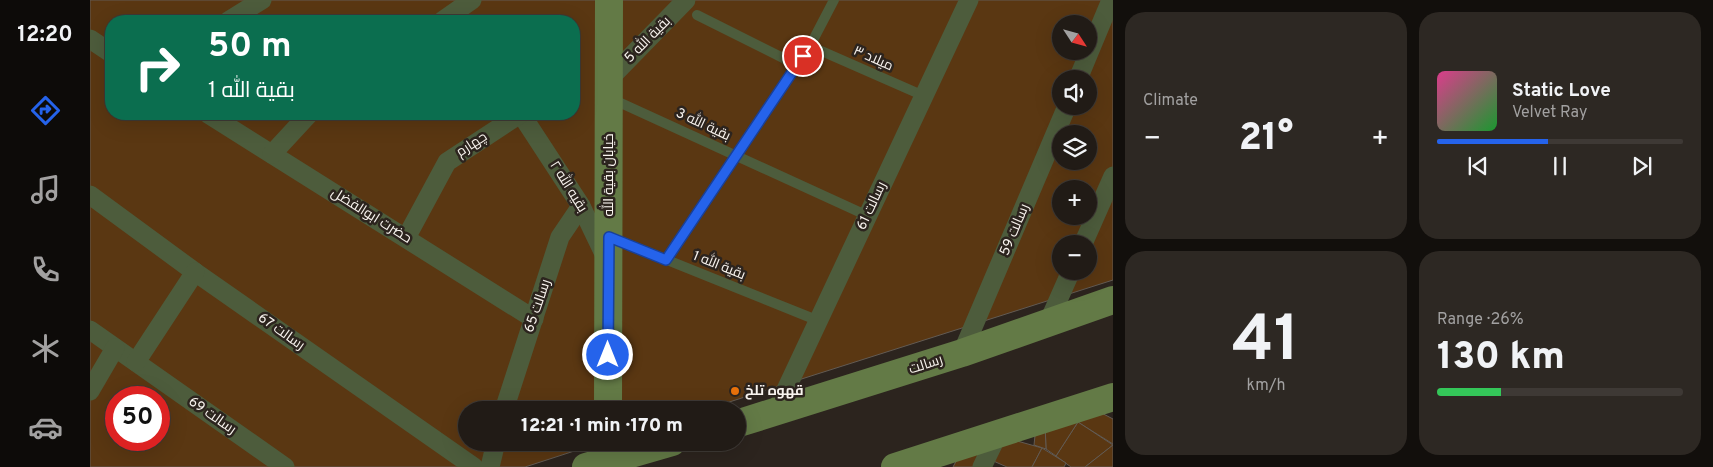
<!DOCTYPE html>
<html lang="en">
<head>
<meta charset="utf-8">
<style>
  body { margin:0; font-family:Overpass,Cairo,sans-serif; background:#2d2823; color:#f1f3f6; height:100vh; display:flex; flex-direction:column; font-size:19px; white-space:nowrap }
  * { box-sizing:border-box; margin:0 }
  p { font-size:16px; color:#a2a1a1 }
  .icon { flex:none; width:28px; height:28px; fill:none; stroke:currentColor; stroke-width:2; stroke-linecap:round; stroke-linejoin:round }
  .map { position:relative; flex:1; overflow:hidden }
  .sheet { display:flex; flex-direction:column; gap:12px; padding:12px; background:#120f0c; width:600px }
  .sheet>* { flex:none }
  .top-card { position:absolute; left:15px; top:15px; width:475px; height:105px; border-radius:20px; box-shadow:0 5px 20px #0002,0 0 0 1px #3e3935; background:#0b6e4f; color:#fff; overflow:hidden }
  .needle { width:32px; rotate:126deg }
  .controls { position:absolute; left:962px; top:15px; display:grid; gap:10px }
  .controls a { display:grid; place-items:center; width:45px; height:45px; border-radius:50%; background:#211b16; box-shadow:0 5px 20px #0002,0 0 0 1px #3e3935; font-size:25px }
  .speed { position:absolute; left:15px; top:386px; display:flex; gap:10px; font-size:25px; font-weight:700; text-align:center }
  .speed>* { display:grid; place-content:center; width:65px; height:65px; border-radius:50%; background:#211b16; box-shadow:0 5px 20px #0002,0 0 0 1px #3e3935; line-height:1 }
  .speed .limit { border:8px solid #d22; background:#fff; color:#111 }
  .pin { position:absolute; display:grid; place-items:center; width:42px; height:42px; color:#fff; margin:-21px; border:2px solid #fff; border-radius:50%; box-shadow:0 1px 5px #0007 }
  .me { position:absolute; width:55px; margin:-28px; rotate:0deg; stroke-linejoin:round; filter:drop-shadow(0 0 4px #0008) }
  .turn { display:flex; align-items:center; gap:18px; height:105px; padding:0 20px; font-size:22px }
  .turn .icon { width:65px; height:65px; stroke-width:2.5 }
  .turn b { display:block; font-size:35px; line-height:42px }
  .big { font-size:38px; font-weight:800; line-height:1.1 }
  .sheet .tile { flex:1; display:flex; flex-direction:column; justify-content:center; gap:8px; min-width:0; padding:0 18px; border-radius:20px; background:#2d2823 }
  .sheet .dial { align-items:center; gap:0 }
  .dial b { font-size:65px; line-height:1 }
  .song { display:flex; align-items:center; gap:15px }
  .cover { width:60px; height:60px; border-radius:8px; background:linear-gradient(135deg,hsl(330 70% 55%),hsl(130 70% 35%)) }
  .played { height:5px; border-radius:2px; background:linear-gradient(90deg,#2563eb 45%,#3e3935 45%) }
  .keys { display:flex; justify-content:space-around; direction:ltr }
  .heat { display:flex; justify-content:space-between; align-items:center; font-size:28px; direction:ltr }
  .charge { height:8px; border-radius:4px; background:linear-gradient(90deg,#34c759 26%,#3e3935 0) }
  .sheet .tiles { flex:1; display:grid; gap:12px; grid-template-columns:repeat(2,1fr) }
  .trip { position:absolute; left:368px; top:401px; width:288px; height:50px; border-radius:25px; background:#211b16; box-shadow:0 5px 20px #0002,0 0 0 1px #3e3935; font-weight:800; line-height:50px; text-align:center }
  main { display:flex; flex:1; min-height:0 }
  .tabs { display:flex; flex-direction:column; width:90px; justify-content:space-around; align-items:center; background:#0d0b09; color:#a2a1a1 }
  .tabs .icon { width:35px; height:35px }
  .tabs .on { color:#2563eb }
  .tabs b { font-size:22px; color:#f1f3f6 }
  .map>svg:first-child { display:block }
  .building { fill:#5a3712; stroke:#635b53; fill-rule:evenodd }
  .lines { fill:none; stroke-linecap:round; stroke-linejoin:round }
  .service { stroke:#4d5c3c; stroke-width:10 }
  .minor { stroke:#4d5c3c; stroke-width:19 }
  .secondary { stroke:#637a46; stroke-width:28 }
  .route-casing { stroke:#184099; stroke-width:12 }
  .route { stroke:#2563eb; stroke-width:9 }
  .food-dot { fill:#e8710a; stroke:#2c241e; stroke-width:2 }
  .labels { text-anchor:middle; dominant-baseline:central; stroke-width:5; stroke-linejoin:round; paint-order:stroke }
  .street-label { font-size:14px; fill:#f9f4ef; stroke:#2c241e }
  .poi-label { font-size:14px; font-weight:bold; fill:#f9f4ef; stroke:#2c241e; text-anchor:start }
</style>
</head>
<body>
<main>
<nav class="tabs">
<b>12:20</b>
<svg class="icon on" aria-label="directions" viewBox="0 0 24 24"><path d="M12 3l9 9-9 9-9-9zM9 14v-3h6M13 9l2 2-2 2"/></svg>
<svg class="icon" aria-label="music" viewBox="0 0 24 24"><path d="M9 18V5l10-2v13"/><circle cx="6" cy="18" r="3"/><circle cx="16" cy="16" r="3"/></svg>
<svg class="icon" aria-label="phone" viewBox="0 0 24 24"><path d="M5 4h4l2 5-3 2q2 4 5 5l2-3 5 2v4C11 20 4 13 5 4z"/></svg>
<svg class="icon" aria-label="climate" viewBox="0 0 24 24"><path d="M12 3v18M4 7l16 10M4 17L20 7"/></svg>
<svg class="icon" aria-label="car" viewBox="0 0 24 24"><path d="M5 17H2v-5l4-1 3-4h7l3 4 3 1v5h-3M9 17h6M6 11h13"/><circle cx="7" cy="17" r="2"/><circle cx="17" cy="17" r="2"/></svg>
</nav>
<div class="map">
<svg width="1023" height="467" viewBox="0 0 1023 467">
  <rect width="100%" height="100%" fill="#2c241e"/>
  <g class="building">
    <path d="M0,0H1023V280L614,410H376V442H512L435,467H0ZM21,21H484V114H21ZM971,24H999V51H971ZM971,79H999V106H971ZM971,134H999V161H971ZM971,189H999V216H971ZM971,244H999V271H971ZM26,398H69V440H26Z"/>
    <path d="M1002,408L1023,419V444L978,416Z"/>
    <path d="M988,422L1023,445L995,467H981L966,456Z"/>
    <path d="M988,422L966,456L956,449L955,423Z"/>
    <path d="M955,423L956,449L944,445L946,426Z"/>
    <path d="M913,437L952,448L942,467H917L892,456Z"/>
    <path d="M899,441L887,467H863L872,450Z"/>
    <path d="M1023,445V467H995Z"/>
    <path d="M952,448L976,463L974,467H942Z"/>
  </g>
  <g class="lines">
    <g class="service">
      <path d="M607,15L707,65"/>
      <path d="M720,46L834,96"/>
      <path d="M522,99L778,216"/>
      <path d="M520,237L729,321"/>
      <path d="M576,260L720,46L744,0"/>
    </g>
    <g class="minor">
      <path d="M138,21L172,0"/>
      <path d="M352,21L382,0"/>
      <path d="M0,39L21,53"/>
      <path d="M519,79L596,0"/>
      <path d="M988,79L1021,0"/>
      <path d="M118,114L444,319"/>
      <path d="M431,114L491,206L516,258"/>
      <path d="M182,154L219,114"/>
      <path d="M0,195L105,272L384,467"/>
      <path d="M316,238L357,162L430,114"/>
      <path d="M993,244L1023,176"/>
      <path d="M958,323L981,271"/>
      <path d="M0,330L195,467"/>
      <path d="M872,353L977,106"/>
      <path d="M46,362L105,272"/>
      <path d="M0,391L25,348"/>
      <path d="M414,410L470,237L491,206"/>
      <path d="M685,413L879,0"/>
      <path d="M400,467L406,442"/>
      <path d="M892,467L908,434"/>
    </g>
    <g class="secondary">
      <path d="M518,410L519,0"/>
      <path d="M646,424L872,353L1023,300"/>
      <path d="M496,467L582,442"/>
      <path d="M805,467L1023,397"/>
    </g>
  </g>
  <g class="lines">
    <defs>
      <path id="route" d="M518,355L519,237L576,260L713,56"/>
    </defs>
    <use href="#route" class="route-casing"/>
    <use href="#route" class="route"/>
  </g>
  <circle class="food-dot" cx="645" cy="391" r="5"/>
  <g class="labels">
    <g class="street-label">
      <text transform="translate(558 40) rotate(-45)">بقیة الله 5</text>
      <text transform="translate(783 59) rotate(24)">میلاد ۳</text>
      <text transform="translate(613 125) rotate(25)">بقیة الله 3</text>
      <text transform="translate(382 145) rotate(-33)">چهارم</text>
      <text transform="translate(519 175) rotate(-90)">خیابان بقیة الله</text>
      <text transform="translate(478 187) rotate(58)">بقیه الله ۲</text>
      <text transform="translate(782 206) rotate(-65)">رسالت 61</text>
      <text transform="translate(281 216) rotate(32)">حضرت ابوالفضل</text>
      <text transform="translate(925 230) rotate(-67)">رسالت 59</text>
      <text transform="translate(629 266) rotate(22)">بقیة الله 1</text>
      <text transform="translate(448 306) rotate(-71)">رسالت 65</text>
      <text transform="translate(191 332) rotate(35)">رسالت 67</text>
      <text transform="translate(836 365) rotate(-18)">رسالت</text>
      <text transform="translate(122 416) rotate(35)">رسالت 69</text>
    </g>
    <g class="poi-label">
      <text x="655" y="391">قهوه تلخ</text>
    </g>
  </g>
</svg>
<div class="controls">
<a><svg class="needle" viewBox="-14 -14 28 28"><path d="M0-13l5 13h-10z" fill="#e53935"/><path d="M0 13l5-13h-10z" fill="#a2a1a1"/></svg></a>
<a><svg class="icon" aria-label="sound" viewBox="0 0 24 24"><path d="M4 9h4l5-4v14l-5-4H4zM17 9q2 3 0 6"/></svg></a>
<a><svg class="icon" aria-label="layers" viewBox="0 0 24 24"><path d="M12 4l9 5-9 5-9-5zM3 14l9 5 9-5"/></svg></a>
<a>+</a>
<a>−</a>
</div>
<div class="speed"><div class="limit">50</div></div>
<div class="pin" style="left:713px;top:56px;background:#d93025"><svg class="icon" aria-label="arrive" viewBox="0 0 24 24"><path d="M6 21V4h12l-3 4 3 4H6"/></svg></div>
<svg class="me" style="left:518px;top:355px" viewBox="-20 -20 40 40"><circle r="17" fill="#2563eb" stroke="#fff" stroke-width="3"/><path d="M0-11L8 9 0 5-8 9z" fill="#fff"/></svg>
<div class="trip">12:21 · 1 min · 170 m</div>
<div class="top-card">
<div class="turn"><svg class="icon" aria-label="right" viewBox="0 0 24 24"><path d="M7 20v-9h11M14 6l5 5-5 5"/></svg><div><b>50 m</b>بقیة الله 1</div></div>
</div>
</div>
<section class="sheet">
<div class="tiles">
<div class="tile"><p>Climate</p>
<div class="heat"><a>−</a><b class="big">21°</b><a>+</a></div>
</div>
<div class="tile">
<div class="song"><i class="cover"></i><div><b>Static Love</b><p>Velvet Ray</p></div></div>
<div class="played"></div>
<div class="keys"><svg class="icon" aria-label="previous" viewBox="0 0 24 24"><path d="M18 5L8 12l10 7zM5 5v14"/></svg><svg class="icon" aria-label="pause" viewBox="0 0 24 24"><path d="M8 5v14M16 5v14"/></svg><svg class="icon" aria-label="next" viewBox="0 0 24 24"><path d="M6 5l10 7-10 7zM19 5v14"/></svg></div>
</div>
<div class="tile dial"><b>41</b><p>km/h</p></div>
<div class="tile"><p>Range · 26%</p><b class="big">130 km</b><div class="charge"></div></div>
</div>
</section>
</main>
</body>
</html>
